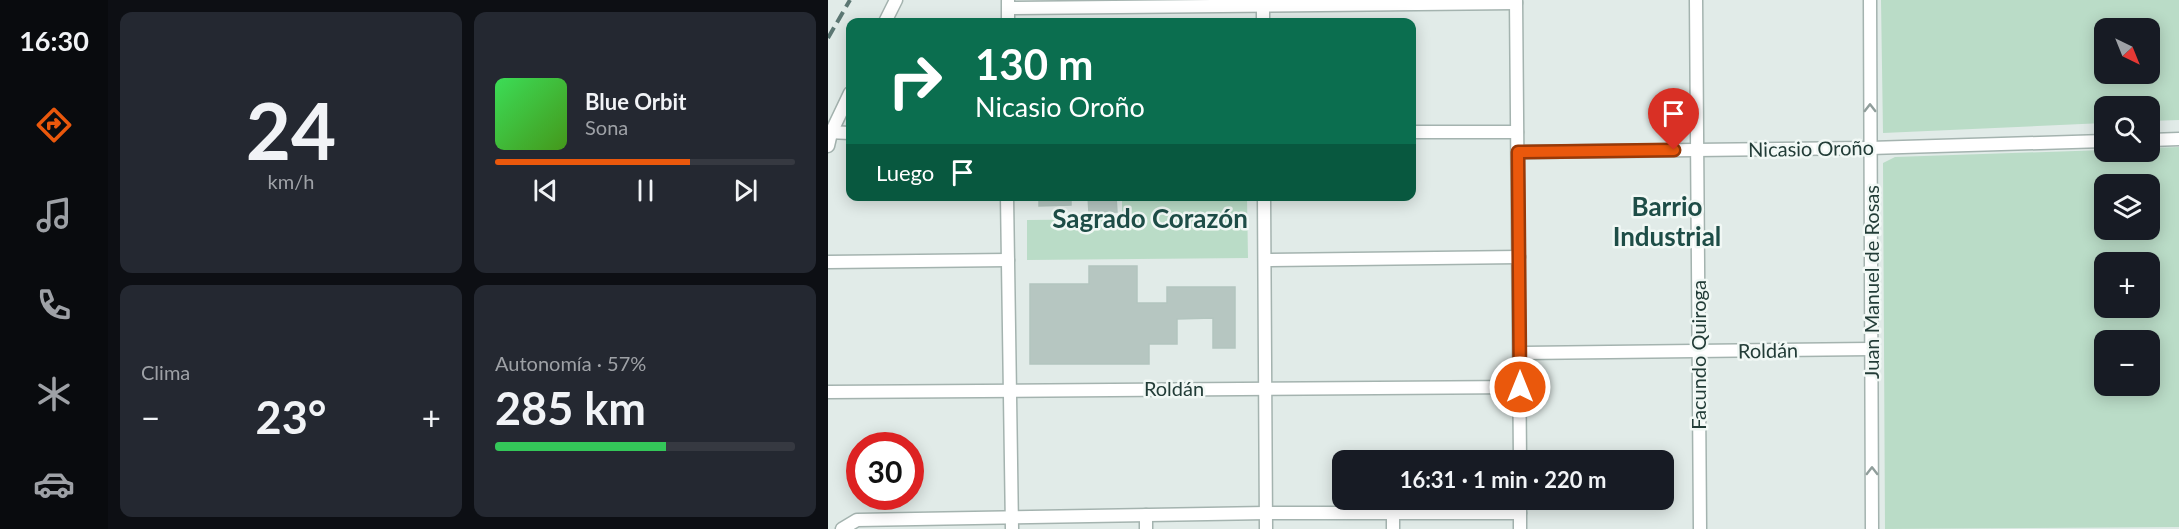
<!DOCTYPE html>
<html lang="es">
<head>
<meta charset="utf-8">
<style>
  body { margin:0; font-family:Lato,sans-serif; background:#242831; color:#f1f3f6; height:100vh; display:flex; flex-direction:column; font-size:22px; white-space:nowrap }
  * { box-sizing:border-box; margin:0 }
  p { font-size:20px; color:#9ea1a6 }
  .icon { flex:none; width:33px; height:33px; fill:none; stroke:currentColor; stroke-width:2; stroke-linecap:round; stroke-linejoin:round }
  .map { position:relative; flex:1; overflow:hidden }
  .panel { display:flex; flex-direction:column; gap:12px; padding:12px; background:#0d0f14; width:720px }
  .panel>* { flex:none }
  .top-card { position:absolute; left:18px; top:18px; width:570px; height:183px; border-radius:12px; box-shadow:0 3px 15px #0003; background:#0b6e4f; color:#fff; overflow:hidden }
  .needle { width:39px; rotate:137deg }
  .fabs { position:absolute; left:1266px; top:18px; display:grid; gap:12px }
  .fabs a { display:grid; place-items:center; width:66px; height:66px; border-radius:12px; background:#171b24; box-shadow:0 3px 15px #0003; font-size:30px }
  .speed { position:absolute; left:18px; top:432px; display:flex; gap:12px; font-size:30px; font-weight:700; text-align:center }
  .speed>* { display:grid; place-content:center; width:78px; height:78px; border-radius:50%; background:#171b24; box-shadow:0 3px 15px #0003; line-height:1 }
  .speed .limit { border:9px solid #d22; background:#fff; color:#111 }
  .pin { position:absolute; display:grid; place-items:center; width:51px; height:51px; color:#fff; margin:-62px -26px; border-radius:50% 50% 50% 0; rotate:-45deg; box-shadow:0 0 6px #0007 }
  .pin .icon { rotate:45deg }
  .me { position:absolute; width:66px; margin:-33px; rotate:0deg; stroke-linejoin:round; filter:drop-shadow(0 0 4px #0008) }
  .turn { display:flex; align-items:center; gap:21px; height:126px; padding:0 30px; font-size:27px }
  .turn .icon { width:78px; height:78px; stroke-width:2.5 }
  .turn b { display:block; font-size:42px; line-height:51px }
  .then { display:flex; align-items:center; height:57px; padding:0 30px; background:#0003; gap:12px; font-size:22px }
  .big { font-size:45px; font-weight:700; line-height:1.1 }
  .panel .tile { flex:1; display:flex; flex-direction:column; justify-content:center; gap:9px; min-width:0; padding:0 21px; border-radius:12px; background:#242831 }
  .panel .dial { align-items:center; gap:0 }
  .dial b { font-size:78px; line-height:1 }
  .song { display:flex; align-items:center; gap:18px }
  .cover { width:72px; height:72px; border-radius:9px; background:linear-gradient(135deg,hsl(130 70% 55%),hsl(100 70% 35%)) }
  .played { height:6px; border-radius:3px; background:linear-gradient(90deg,#ea580c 65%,#363941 65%) }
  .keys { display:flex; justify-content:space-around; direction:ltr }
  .heat { display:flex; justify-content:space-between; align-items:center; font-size:33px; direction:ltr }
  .charge { height:9px; border-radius:4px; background:linear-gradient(90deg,#34c759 57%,#363941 0) }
  .panel .tiles { flex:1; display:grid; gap:12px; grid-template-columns:repeat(2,1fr) }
  .trip { position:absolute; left:504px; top:450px; width:342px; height:60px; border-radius:12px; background:#171b24; box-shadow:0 3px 15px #0003; font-weight:700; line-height:60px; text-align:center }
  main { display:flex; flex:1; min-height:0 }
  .menu { display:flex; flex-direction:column; width:108px; justify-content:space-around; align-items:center; background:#090b0e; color:#9ea1a6 }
  .menu .icon { width:42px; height:42px }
  .menu .current { color:#ea580c }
  .menu b { font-size:27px; color:#f1f3f6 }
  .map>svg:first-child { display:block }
  .green { fill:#badcc7; fill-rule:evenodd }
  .building { fill:#b6c6c1; stroke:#b3c5bf; stroke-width:1.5 }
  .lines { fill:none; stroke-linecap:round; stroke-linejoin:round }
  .minor-casing { stroke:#a4b3af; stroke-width:15 }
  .minor { stroke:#fff; stroke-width:12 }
  .rail { stroke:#5c7773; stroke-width:4; stroke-dasharray:12 6; stroke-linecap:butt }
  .oneway { stroke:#909e9b }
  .route-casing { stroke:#983908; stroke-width:15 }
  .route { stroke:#ea580c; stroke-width:10 }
  .labels { text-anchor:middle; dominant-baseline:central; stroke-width:5; stroke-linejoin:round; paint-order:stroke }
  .street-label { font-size:20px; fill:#223c37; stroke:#f1f8f5 }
  .district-label { font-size:26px; font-weight:bold; fill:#1e4d47; stroke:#f1f8f5 }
</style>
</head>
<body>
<main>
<nav class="menu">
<b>16:30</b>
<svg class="icon current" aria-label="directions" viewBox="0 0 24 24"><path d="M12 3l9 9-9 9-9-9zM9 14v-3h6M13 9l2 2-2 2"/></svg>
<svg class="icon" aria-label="music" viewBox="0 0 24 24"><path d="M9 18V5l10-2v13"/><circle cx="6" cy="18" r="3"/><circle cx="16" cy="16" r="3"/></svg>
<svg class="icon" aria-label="phone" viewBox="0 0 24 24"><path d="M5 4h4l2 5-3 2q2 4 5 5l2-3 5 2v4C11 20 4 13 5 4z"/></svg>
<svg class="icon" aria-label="climate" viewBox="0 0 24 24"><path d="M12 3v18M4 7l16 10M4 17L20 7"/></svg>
<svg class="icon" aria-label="car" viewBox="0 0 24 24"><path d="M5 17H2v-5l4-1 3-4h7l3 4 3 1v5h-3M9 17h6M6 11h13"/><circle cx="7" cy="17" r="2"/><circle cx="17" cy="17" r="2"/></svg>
</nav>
<section class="panel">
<div class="tiles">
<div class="tile dial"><b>24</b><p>km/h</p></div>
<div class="tile">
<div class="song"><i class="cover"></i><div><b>Blue Orbit</b><p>Sona</p></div></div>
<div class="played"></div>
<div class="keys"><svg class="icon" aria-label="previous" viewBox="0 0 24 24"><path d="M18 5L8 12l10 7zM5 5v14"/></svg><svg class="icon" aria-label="pause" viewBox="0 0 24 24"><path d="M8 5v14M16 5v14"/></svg><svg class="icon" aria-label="next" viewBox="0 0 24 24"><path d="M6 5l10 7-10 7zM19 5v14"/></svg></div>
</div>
<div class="tile"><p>Clima</p>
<div class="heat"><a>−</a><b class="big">23°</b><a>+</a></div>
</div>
<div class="tile"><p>Autonomía · 57%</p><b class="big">285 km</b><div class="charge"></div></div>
</div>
</section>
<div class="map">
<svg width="1351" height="529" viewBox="0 0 1351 529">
  <rect width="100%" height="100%" fill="#e1ebe8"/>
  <g class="green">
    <path d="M1053,0H1351V120L1322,121V106H1276V123L1055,133ZM1276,28H1322V74H1276Z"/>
    <path d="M1351,147V527L1057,529L1055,163L1067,157L1276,150L1322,152V148ZM1276,184H1322V230H1276ZM1276,262H1322V308H1276ZM1276,340H1322V386H1276Z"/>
    <path d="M294,197H419L420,258L199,260V220L294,219Z"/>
  </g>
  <g class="building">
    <path d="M211,196H243V205L211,206Z"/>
    <path d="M260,196H288L289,212L261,213Z"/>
    <path d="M261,266H309V303H339V287H407V348H385V318L349,319V344H321V364H202V284H261Z"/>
  </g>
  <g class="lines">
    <defs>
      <g id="minor">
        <path d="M435,0V22"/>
        <path d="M688,0L692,460"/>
        <path d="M868,0L872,529"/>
        <path d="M1042,0L1044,529"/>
        <path d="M181,8L688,3"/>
        <path d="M57,22L68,0"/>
        <path d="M180,22V1"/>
        <path d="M0,132L22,133"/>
        <path d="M584,132H689"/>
        <path d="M1322,140L1351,139"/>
        <path d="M0,146L3,133L22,93"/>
        <path d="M690,152L1042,148L1276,141"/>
        <path d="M179,196L184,529"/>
        <path d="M436,196L438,529"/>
        <path d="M437,260L691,257"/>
        <path d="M0,262L180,260"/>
        <path d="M692,353L1043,349"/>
        <path d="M0,392L692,387"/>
        <path d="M565,513V529"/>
        <path d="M318,515V529"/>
        <path d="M14,529L29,520L438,513H692"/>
        <path d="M692,529V500"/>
      </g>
    </defs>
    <use href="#minor" class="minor-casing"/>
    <use href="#minor" class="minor"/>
    <path class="rail" d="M0,38L22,0"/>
  </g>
  <defs><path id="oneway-chevron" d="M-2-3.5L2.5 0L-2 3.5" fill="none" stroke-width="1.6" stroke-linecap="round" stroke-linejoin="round" transform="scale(1.5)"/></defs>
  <g class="oneway">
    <use href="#oneway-chevron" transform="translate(1042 108) rotate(-90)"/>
    <use href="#oneway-chevron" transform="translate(1044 471) rotate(-90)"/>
  </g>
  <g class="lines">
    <defs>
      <path id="route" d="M692,387L690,152L846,150"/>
    </defs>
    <use href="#route" class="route-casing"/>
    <use href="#route" class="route"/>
  </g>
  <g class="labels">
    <g class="street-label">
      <text transform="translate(983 148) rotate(-1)">Nicasio Oroño</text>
      <text transform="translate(1043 282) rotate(-90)">Juan Manuel de Rosas</text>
      <text transform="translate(940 350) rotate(-1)">Roldán</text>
      <text transform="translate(870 355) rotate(-90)">Facundo Quiroga</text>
      <text x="346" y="388">Roldán</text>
    </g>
    <g class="district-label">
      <text x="839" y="206">Barrio<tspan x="839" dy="30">Industrial</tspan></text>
      <text x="322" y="218">Sagrado Corazón</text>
    </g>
  </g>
</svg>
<div class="fabs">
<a><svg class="needle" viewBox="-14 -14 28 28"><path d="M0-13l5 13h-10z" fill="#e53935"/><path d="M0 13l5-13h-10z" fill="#9ea1a6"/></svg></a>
<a><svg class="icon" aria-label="search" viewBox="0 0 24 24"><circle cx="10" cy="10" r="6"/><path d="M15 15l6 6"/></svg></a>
<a><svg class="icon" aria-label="layers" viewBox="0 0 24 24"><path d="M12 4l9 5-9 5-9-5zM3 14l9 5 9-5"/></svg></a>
<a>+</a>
<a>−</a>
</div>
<div class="speed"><div class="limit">30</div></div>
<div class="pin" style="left:846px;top:150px;background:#d93025"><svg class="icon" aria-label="arrive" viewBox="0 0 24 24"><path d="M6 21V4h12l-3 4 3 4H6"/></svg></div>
<svg class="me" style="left:692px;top:387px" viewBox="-20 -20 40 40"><circle r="17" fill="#ea580c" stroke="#fff" stroke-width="3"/><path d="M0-11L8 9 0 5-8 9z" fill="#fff"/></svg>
<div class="trip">16:31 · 1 min · 220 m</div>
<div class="top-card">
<div class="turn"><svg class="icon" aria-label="right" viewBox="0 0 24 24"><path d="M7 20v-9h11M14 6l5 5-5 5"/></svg><div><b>130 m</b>Nicasio Oroño</div></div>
<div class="then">Luego<svg class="icon" aria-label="arrive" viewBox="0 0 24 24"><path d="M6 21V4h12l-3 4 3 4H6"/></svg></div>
</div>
</div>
</main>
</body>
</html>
